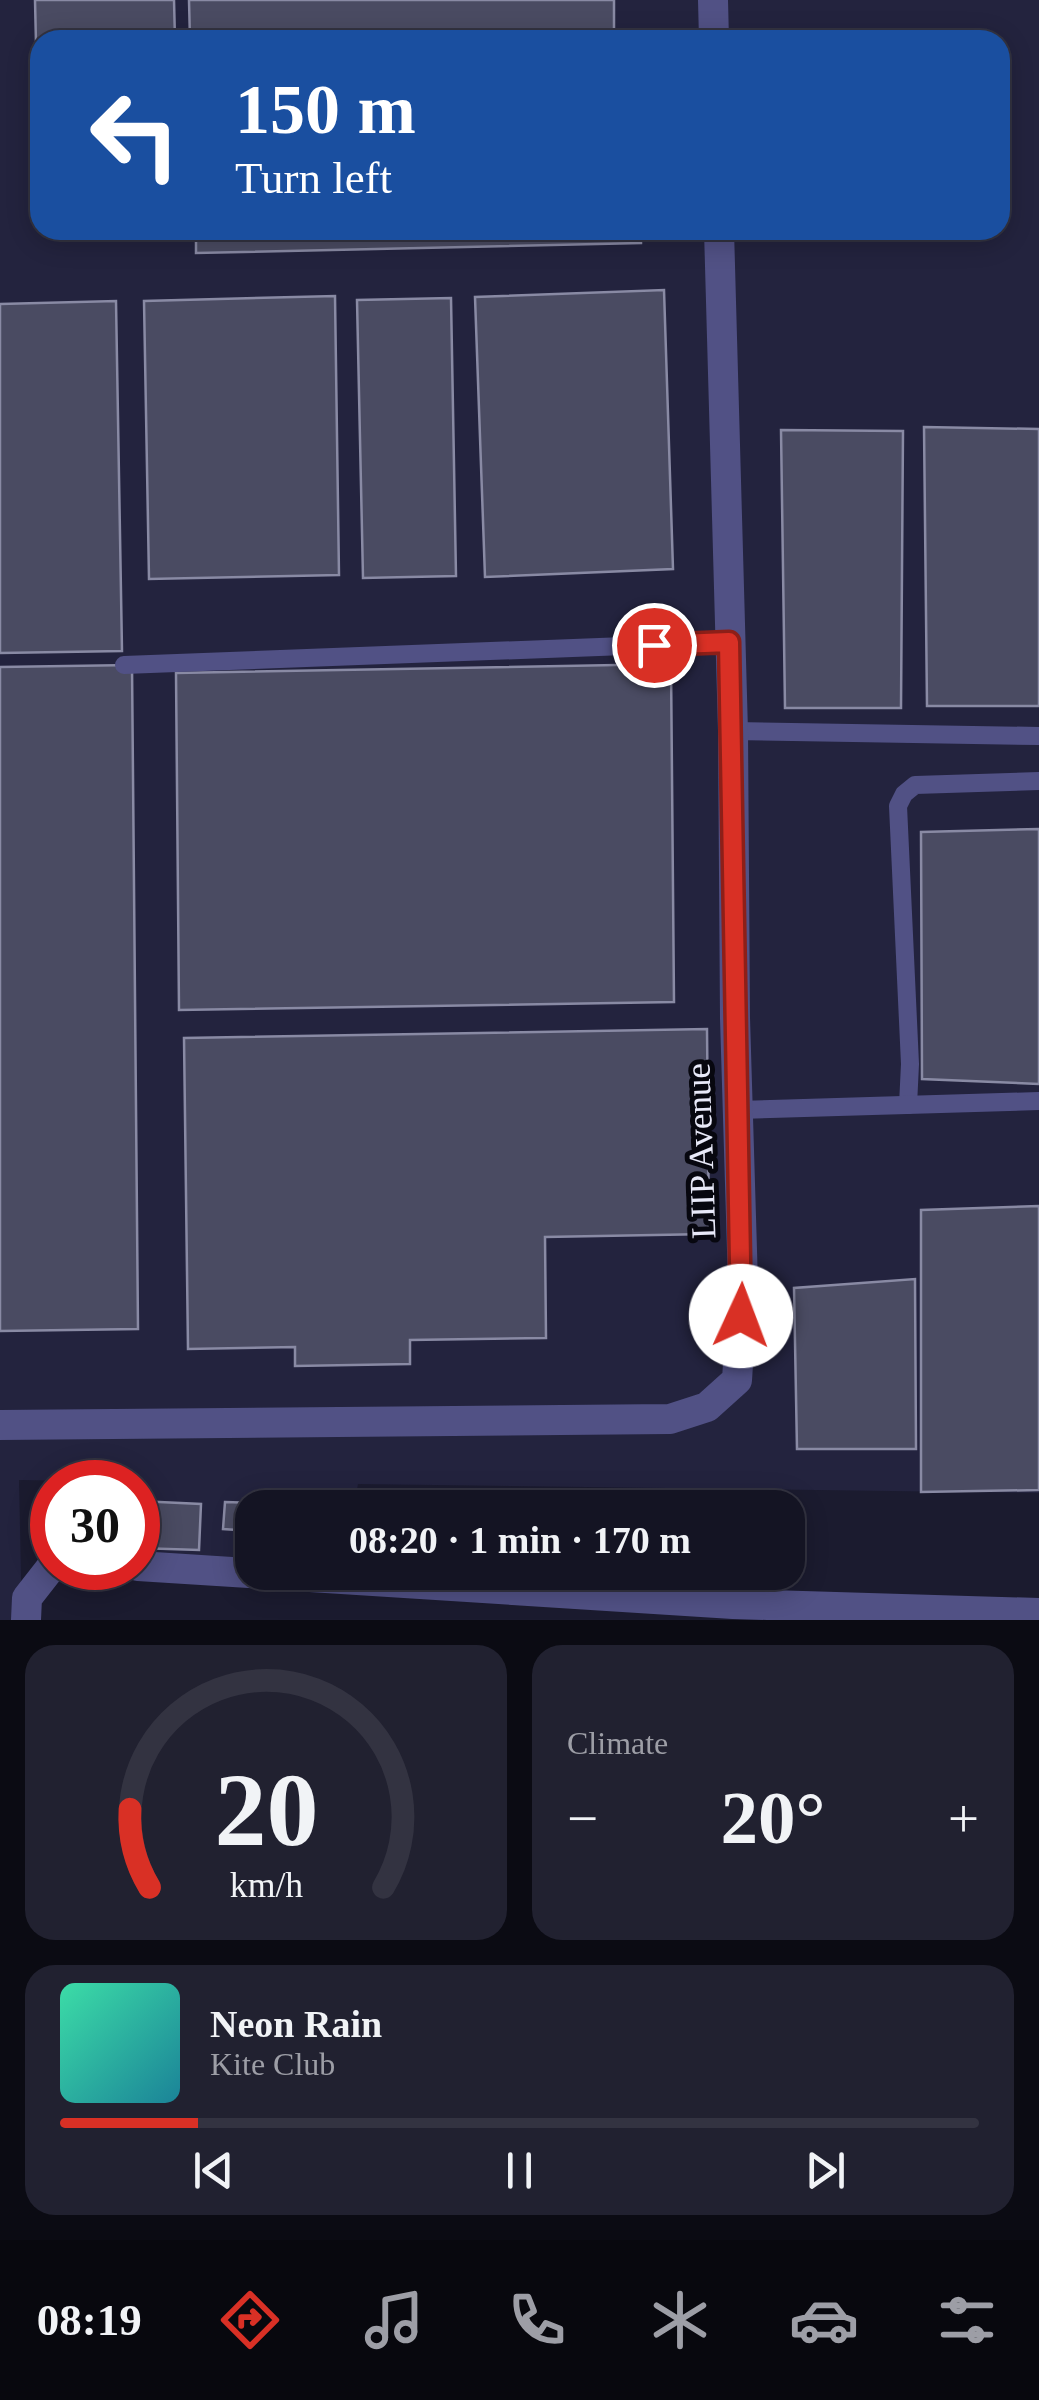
<!DOCTYPE html>
<html lang="en">
<head>
<meta charset="utf-8">
<style>
  body { margin:0; font-family:"Times New Roman",serif; background:#212130; color:#f1f3f6; height:100vh; display:flex; flex-direction:column; font-size:38px; white-space:nowrap }
  * { box-sizing:border-box; margin:0 }
  p { font-size:32px; color:#9d9ea6 }
  .icon { flex:none; width:55px; height:55px; fill:none; stroke:currentColor; stroke-width:2; stroke-linecap:round; stroke-linejoin:round }
  .map { position:relative; height:1620px; overflow:hidden }
  .side { display:flex; flex-direction:column; gap:25px; padding:25px; background:#0b0b13; flex:1 }
  .side>* { flex:none }
  .top-card { position:absolute; left:30px; top:30px; width:980px; height:210px; border-radius:30px; box-shadow:0 5px 25px #0003,0 0 0 2px #333341; background:#1a4fa0; color:#fff; overflow:hidden }
  .speed { position:absolute; left:30px; top:1460px; display:flex; gap:20px; font-size:50px; font-weight:700; text-align:center }
  .speed>* { display:grid; place-content:center; width:130px; height:130px; border-radius:50%; background:#141423; box-shadow:0 5px 25px #0003,0 0 0 2px #333341; line-height:1 }
  .speed .limit { border:15px solid #d22; background:#fff; color:#111 }
  .pin { position:absolute; display:grid; place-items:center; width:85px; height:85px; color:#fff; margin:-42px; border:5px solid #fff; border-radius:50%; box-shadow:0 2px 10px #0007 }
  .me { position:absolute; width:110px; margin:-55px; rotate:2deg; stroke-linejoin:round; filter:drop-shadow(0 0 8px #0008) }
  .turn { display:flex; align-items:center; gap:35px; height:210px; padding:0 40px; font-size:45px }
  .turn .icon { width:130px; height:130px; stroke-width:2.5 }
  .turn b { display:block; font-size:70px; line-height:85px }
  .big { font-size:75px; font-weight:700; line-height:1.1 }
  .side .card { flex:1; display:flex; flex-direction:column; justify-content:center; gap:15px; min-width:0; padding:0 35px; border-radius:30px; background:#212130 }
  .side .dial { align-items:center; gap:0 }
  .dial svg { height:260px; overflow:visible; fill:none; stroke:#333341; stroke-width:7; stroke-linecap:round; text-anchor:middle }
  .dial text { fill:#f1f3f6; stroke:none }
  .song { display:flex; align-items:center; gap:30px }
  .cover { width:120px; height:120px; border-radius:15px; background:linear-gradient(135deg,hsl(160 70% 55%),hsl(190 70% 35%)) }
  .played { height:10px; border-radius:5px; background:linear-gradient(90deg,#d93025 15%,#333341 15%) }
  .keys { display:flex; justify-content:space-around; direction:ltr }
  .heat { display:flex; justify-content:space-between; align-items:center; font-size:55px; direction:ltr }
  .side .tiles { flex:1; display:grid; gap:25px; grid-template-columns:1fr 1fr }
  .card:last-child { grid-column:span 2 }
  .trip { position:absolute; left:235px; top:1490px; width:570px; height:100px; border-radius:30px; background:#141423; box-shadow:0 5px 25px #0003,0 0 0 2px #333341; font-weight:700; line-height:100px; text-align:center }
  .menu { display:flex; height:160px; justify-content:space-around; align-items:center; background:#08080e; color:#9d9ea6 }
  .menu .icon { width:70px; height:70px }
  .menu .active { color:#d93025 }
  .menu b { font-size:45px; color:#f1f3f6 }
  .map>svg:first-child { display:block }
  .built { fill:#23233e; fill-rule:evenodd }
  .building { fill:#4a4b62; stroke:#898aa4; stroke-width:2.5 }
  .lines { fill:none; stroke-linecap:round; stroke-linejoin:round }
  .lane { stroke:#515185; stroke-width:18 }
  .street { stroke:#515185; stroke-width:30 }
  .route-casing { stroke:#8d1f18; stroke-width:25 }
  .route { stroke:#d93025; stroke-width:18 }
  .labels { text-anchor:middle; dominant-baseline:central; stroke-width:10; stroke-linejoin:round; paint-order:stroke }
  .street-label { font-size:35px; fill:#e8e9f8; stroke:#07070f }
</style>
</head>
<body>
<div class="map">
<svg width="1039" height="1620" viewBox="0 0 1039 1620">
  <rect width="100%" height="100%" fill="#1b1b2f"/>
  <path class="built" d="M0,0H1039V1493L358,1484L354,1507L252,1508V1563L138,1553V1482L19,1480L22,1620H0ZM40,40H1000V230H40Z"/>
  <g class="building">
    <path d="M35,0H174L175,40H40V218Z"/>
    <path d="M189,0H614V40H190Z"/>
    <path d="M196,230H641V243L196,253Z"/>
    <path d="M664,290L673,569L485,577L475,297Z"/>
    <path d="M335,296L339,575L149,579L144,301Z"/>
    <path d="M451,298L456,576L363,578L357,300Z"/>
    <path d="M116,301L122,651L0,653V304Z"/>
    <path d="M924,427L1039,429V706H927Z"/>
    <path d="M781,430L903,431L901,708H785Z"/>
    <path d="M671,664L674,1002L179,1010L176,673Z"/>
    <path d="M132,665L138,1329L0,1331V667Z"/>
    <path d="M1039,829V1084L922,1079L921,832Z"/>
    <path d="M707,1029L709,1234L545,1237L546,1338L410,1340V1364L295,1366V1347L188,1349L184,1038Z"/>
    <path d="M1039,1206V1490L921,1492V1210Z"/>
    <path d="M915,1279L916,1449H797L794,1288Z"/>
    <path d="M269,1499L347,1504V1508H268Z"/>
    <path d="M138,1501L201,1504L199,1550L138,1548Z"/>
    <path d="M225,1502L260,1503V1508H252V1531L223,1529Z"/>
  </g>
  <g class="lines">
    <g class="lane">
      <path d="M124,665L729,642"/>
      <path d="M733,731L1039,736"/>
      <path d="M908,1105L910,1064L898,806L904,794L915,785L1039,781"/>
      <path d="M738,1110L1039,1101"/>
    </g>
    <g class="street">
      <path d="M713,0L714,40"/>
      <path d="M0,1425L670,1419L707,1407L737,1380L743,1283L735,1018L733,731L719,230"/>
      <path d="M138,1566L733,1604L1039,1613"/>
      <path d="M26,1620L27,1598L52,1566"/>
    </g>
  </g>
  <g class="lines">
    <defs>
      <path id="route" d="M654,645L729,642L741,1316"/>
    </defs>
    <use href="#route" class="route-casing"/>
    <use href="#route" class="route"/>
  </g>
  <g class="labels">
    <g class="street-label">
      <text transform="translate(701 1151) rotate(-92)">LIIP Avenue</text>
    </g>
  </g>
</svg>
<div class="speed"><div class="limit">30</div></div>
<div class="pin" style="left:654px;top:645px;background:#d93025"><svg class="icon" aria-label="arrive" viewBox="0 0 24 24"><path d="M6 21V4h12l-3 4 3 4H6"/></svg></div>
<svg class="me" style="left:741px;top:1316px" viewBox="-20 -20 40 40"><circle r="19" fill="#fff"/><path d="M0-13L10 11 0 6-10 11z" fill="#d93025"/></svg>
<div class="trip">08:20 · 1 min · 170 m</div>
<div class="top-card">
<div class="turn"><svg class="icon" aria-label="left" viewBox="0 0 24 24"><path d="M17 20v-9H6M10 6l-5 5 5 5"/></svg><div><b>150 m</b>Turn left</div></div>
</div>
</div>
<section class="side">
<div class="tiles">
<div class="card dial"><svg viewBox="0 0 100 80">
<path d="M14 69A42 42 0 1 1 86 69"/>
<path d="M14 69A42 42 0 0 1 8 45" stroke="#d93025"/>
<text x="50" y="56" font-size="32" font-weight="700">20</text>
<text x="50" y="72" font-size="11">km/h</text>
</svg></div>
<div class="card"><p>Climate</p>
<div class="heat"><a>−</a><b class="big">20°</b><a>+</a></div>
</div>
<div class="card">
<div class="song"><i class="cover"></i><div><b>Neon Rain</b><p>Kite Club</p></div></div>
<div class="played"></div>
<div class="keys"><svg class="icon" aria-label="previous" viewBox="0 0 24 24"><path d="M18 5L8 12l10 7zM5 5v14"/></svg><svg class="icon" aria-label="pause" viewBox="0 0 24 24"><path d="M8 5v14M16 5v14"/></svg><svg class="icon" aria-label="next" viewBox="0 0 24 24"><path d="M6 5l10 7-10 7zM19 5v14"/></svg></div>
</div>
</div>
</section>
<nav class="menu">
<b>08:19</b>
<svg class="icon active" aria-label="directions" viewBox="0 0 24 24"><path d="M12 3l9 9-9 9-9-9zM9 14v-3h6M13 9l2 2-2 2"/></svg>
<svg class="icon" aria-label="music" viewBox="0 0 24 24"><path d="M9 18V5l10-2v13"/><circle cx="6" cy="18" r="3"/><circle cx="16" cy="16" r="3"/></svg>
<svg class="icon" aria-label="phone" viewBox="0 0 24 24"><path d="M5 4h4l2 5-3 2q2 4 5 5l2-3 5 2v4C11 20 4 13 5 4z"/></svg>
<svg class="icon" aria-label="climate" viewBox="0 0 24 24"><path d="M12 3v18M4 7l16 10M4 17L20 7"/></svg>
<svg class="icon" aria-label="car" viewBox="0 0 24 24"><path d="M5 17H2v-5l4-1 3-4h7l3 4 3 1v5h-3M9 17h6M6 11h13"/><circle cx="7" cy="17" r="2"/><circle cx="17" cy="17" r="2"/></svg>
<svg class="icon" aria-label="filters" viewBox="0 0 24 24"><path d="M4 7h16M4 17h16"/><circle cx="9" cy="7" r="2"/><circle cx="15" cy="17" r="2"/></svg>
</nav>
</body>
</html>
